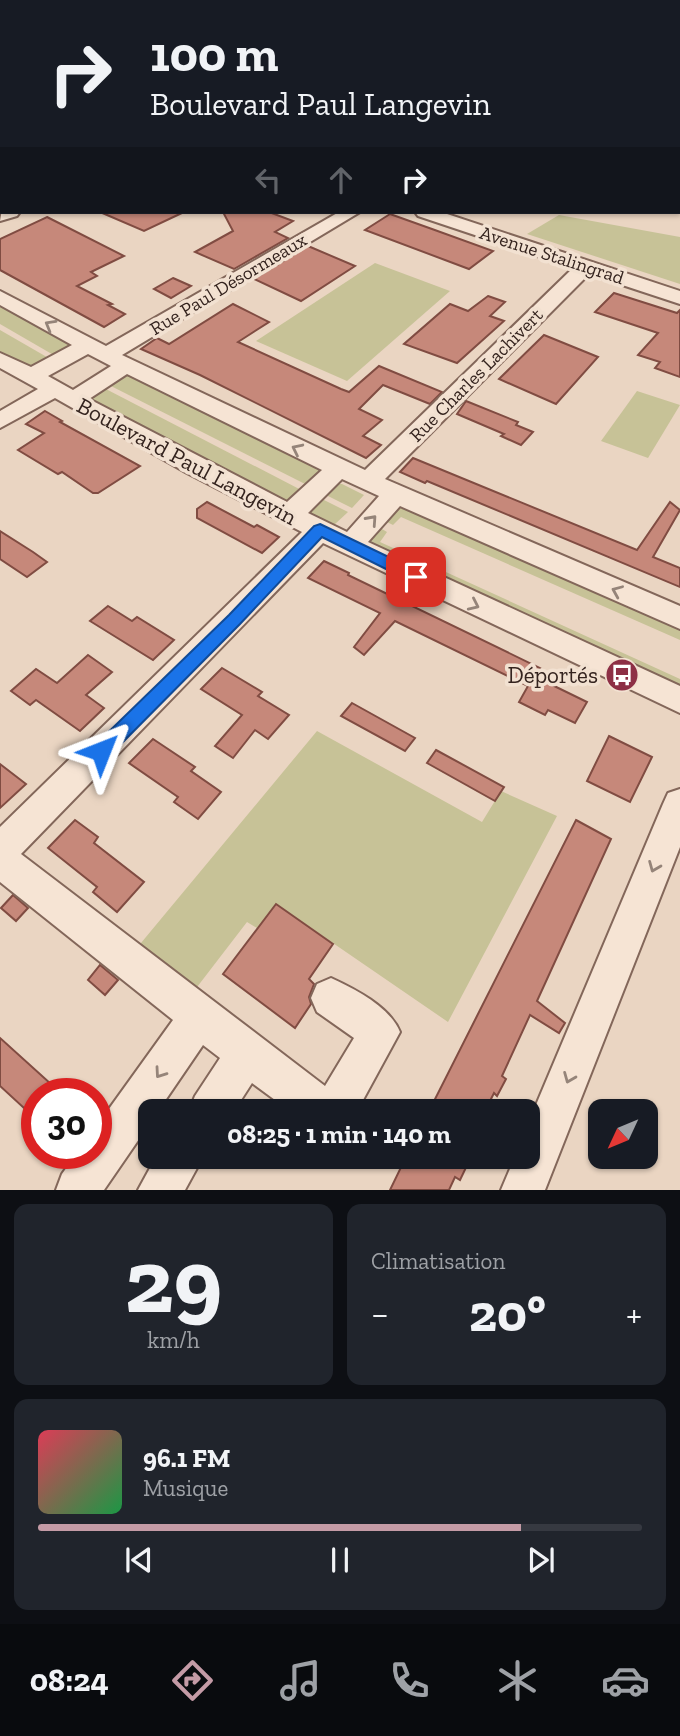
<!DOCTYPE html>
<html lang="fr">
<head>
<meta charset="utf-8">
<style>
  body { margin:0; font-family:"Zilla Slab",serif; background:#20242c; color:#f1f3f6; height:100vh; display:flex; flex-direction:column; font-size:26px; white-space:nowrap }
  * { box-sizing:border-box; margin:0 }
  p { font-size:23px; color:#9ea1a6 }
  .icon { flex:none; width:38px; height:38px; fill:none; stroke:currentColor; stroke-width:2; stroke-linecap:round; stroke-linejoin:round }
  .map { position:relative; height:1190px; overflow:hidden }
  .panel { display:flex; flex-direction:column; gap:14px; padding:14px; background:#0d0f14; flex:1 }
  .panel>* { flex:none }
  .hud { position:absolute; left:0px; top:0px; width:681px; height:214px; box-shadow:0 2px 5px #0004; background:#171b24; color:#f1f3f6; overflow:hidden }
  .needle { width:46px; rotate:226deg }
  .fabs { position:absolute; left:588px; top:1099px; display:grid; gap:14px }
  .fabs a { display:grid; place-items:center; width:70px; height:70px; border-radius:14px; background:#171b24; box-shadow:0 2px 5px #0004; font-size:35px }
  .speed { position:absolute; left:21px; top:1078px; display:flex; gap:14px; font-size:35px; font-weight:700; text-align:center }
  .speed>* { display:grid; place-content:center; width:91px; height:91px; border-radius:50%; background:#171b24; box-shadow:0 2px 5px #0004; line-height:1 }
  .speed .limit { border:10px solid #d22; background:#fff; color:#111 }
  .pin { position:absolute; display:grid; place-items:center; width:60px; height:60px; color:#fff; margin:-30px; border-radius:14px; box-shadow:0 4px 10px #0006 }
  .me { position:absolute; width:77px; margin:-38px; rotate:45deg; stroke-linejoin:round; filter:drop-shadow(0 0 5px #0008) }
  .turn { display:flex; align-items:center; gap:24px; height:147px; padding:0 35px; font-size:32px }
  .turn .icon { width:91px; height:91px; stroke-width:2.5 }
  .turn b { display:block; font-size:49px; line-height:60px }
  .lanes { display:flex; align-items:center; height:66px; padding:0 35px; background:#0003; justify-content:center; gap:35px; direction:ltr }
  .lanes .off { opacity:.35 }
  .big { font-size:52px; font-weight:700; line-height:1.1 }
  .panel .widget { flex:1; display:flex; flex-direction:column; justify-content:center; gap:10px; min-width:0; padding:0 24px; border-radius:14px; background:#20242c }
  .panel .dial { align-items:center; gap:0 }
  .dial b { font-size:91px; line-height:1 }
  .song { display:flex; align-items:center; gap:21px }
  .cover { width:84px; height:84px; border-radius:10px; background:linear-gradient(135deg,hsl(350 70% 55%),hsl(140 70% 35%)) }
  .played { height:7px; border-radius:4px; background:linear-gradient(90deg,#c49ba6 80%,#363941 80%) }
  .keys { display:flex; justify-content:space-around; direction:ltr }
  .heat { display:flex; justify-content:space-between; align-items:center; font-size:38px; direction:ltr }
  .panel .tiles { flex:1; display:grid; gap:14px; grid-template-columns:1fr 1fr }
  .widget:last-child { grid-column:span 2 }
  .trip { position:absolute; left:138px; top:1099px; width:402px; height:70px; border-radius:14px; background:#171b24; box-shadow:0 2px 5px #0004; font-weight:700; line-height:70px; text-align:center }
  .menu { display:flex; height:112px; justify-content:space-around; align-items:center; background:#090b0e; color:#9ea1a6 }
  .menu .icon { width:49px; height:49px }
  .menu .on { color:#c49ba6 }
  .menu b { font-size:32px; color:#f1f3f6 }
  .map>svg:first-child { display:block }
  .green { fill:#c7c297 }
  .building { fill:#c6887a; stroke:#804c42; stroke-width:2 }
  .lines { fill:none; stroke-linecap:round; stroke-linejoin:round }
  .minor-casing { stroke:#83675a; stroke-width:4 }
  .minor { fill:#f6e4d4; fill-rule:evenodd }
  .rail { stroke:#34231e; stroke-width:2.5; stroke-dasharray:6 6; stroke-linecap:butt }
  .oneway { stroke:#958479 }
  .route { fill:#1a73e8; stroke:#114b97; stroke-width:2 }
  .labels { text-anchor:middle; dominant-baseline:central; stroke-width:7; stroke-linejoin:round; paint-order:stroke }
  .far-street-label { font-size:19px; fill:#34231e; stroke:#f2e1d1 }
  .street-label { font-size:23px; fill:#34231e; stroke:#f2e1d1 }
  .poi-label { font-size:23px; fill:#34231e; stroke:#f2e1d1; text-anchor:end }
</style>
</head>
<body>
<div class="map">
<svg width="680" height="1190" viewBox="0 0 680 1190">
  <rect width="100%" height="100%" fill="#ead5c2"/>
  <g class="green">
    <path d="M559,215L680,237V284L527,234Z"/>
    <path d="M375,263L450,291L347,381L256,341Z"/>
    <path d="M0,300L75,343L57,357L0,324Z"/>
    <path d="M0,330L52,360L34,371L0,355Z"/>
    <path d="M129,373L325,469L311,487L107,384Z"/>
    <path d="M102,387L305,492L289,507L84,398Z"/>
    <path d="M637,391L680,405L648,458L601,441Z"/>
    <path d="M335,484H342L364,495L352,508L324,494Z"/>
    <path d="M320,498L348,512L334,525L310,513L309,510Z"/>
    <path d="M399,505L680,625V640L401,517L393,525L383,520Z"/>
    <path d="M377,526L387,532L380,542L680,679V694L359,546Z"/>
    <path d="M317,731L482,822L501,791L557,816L448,1022L276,904L257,928L247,922L194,991L136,949Z"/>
  </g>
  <g class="building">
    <path d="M100,212H184L144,231Z"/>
    <path d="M223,212H269L293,221L275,232L288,238L234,269L195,252L233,231Z"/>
    <path d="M390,214L432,229L493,251L469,269L365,230Z"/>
    <path d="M47,217L124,256L91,272L97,276L77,286L112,304L108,305L125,314L104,327L0,270V239Z"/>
    <path d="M308,246L355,266L301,301L254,279Z"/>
    <path d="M173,278L191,286L171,298L154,289Z"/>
    <path d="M614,293L677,313L680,310V377L655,368L660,362L638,355L658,333L595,312Z"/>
    <path d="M488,296L505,302L490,316L504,321L457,363L404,344L450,304L468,311Z"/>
    <path d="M233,304L269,322L238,342L341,389L349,392L379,366L442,392L430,404L383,385L359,409L382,420L363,436L381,445L366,458L200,375L141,349L157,338L169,344Z"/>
    <path d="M544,335L598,357L556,404L499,379Z"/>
    <path d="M466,401L518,422L516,425L533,432L521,445L501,436L504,434L457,414Z"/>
    <path d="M45,411L62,421L60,422L140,466L98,493H93L62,472L58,474L18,450L44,433L26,424Z"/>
    <path d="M413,458L637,550L670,502L680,510L653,557L680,568V587L427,481L425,483L400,472Z"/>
    <path d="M207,502L254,527L257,525L279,537L262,553L197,518V509Z"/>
    <path d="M0,531L33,552L47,562L27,577L0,559Z"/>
    <path d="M324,561L349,573L348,575L540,668L537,672L548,679L546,682L587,702L575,723L548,710L545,715L519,702L528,686L395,621L364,655L354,647L380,613L308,578Z"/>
    <path d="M108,606L132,621L137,617L174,640L153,660L90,621Z"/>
    <path d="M88,655L112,672L86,695L104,708L80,731L36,700L30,705L11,691L36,669L57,683Z"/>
    <path d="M222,668L262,692L258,696L289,715L268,739L255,730L233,758L215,746L242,715L201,689Z"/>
    <path d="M352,703L415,738L405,751L341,716Z"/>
    <path d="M609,736L652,757L630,802L587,781Z"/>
    <path d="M153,739L195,767L191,771L221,792L198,819L174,802L178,797L129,763Z"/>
    <path d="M436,750L504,787L495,801L427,763Z"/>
    <path d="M0,764L26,784L0,808Z"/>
    <path d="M75,820L98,837L94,843L144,882L117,912L93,892L97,887L48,848Z"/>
    <path d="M576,820L611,839L537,1001L565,1023L559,1033L530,1015L502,1076L506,1079L497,1096L494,1093L485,1111H429Z"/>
    <path d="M13,895L28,908L16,921L1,908Z"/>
    <path d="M276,904L333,944L309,979L314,984L309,997L311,1004L295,1028L223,974Z"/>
    <path d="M100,965L118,980L105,995L88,980Z"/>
    <path d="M0,1038L62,1094H37V1120L0,1086Z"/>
    <path d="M406,1157H471L460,1180L455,1177L449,1190H390Z"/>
  </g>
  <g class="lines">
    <defs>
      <g id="minor">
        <rect x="0" y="50" width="2" height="8"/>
        <path d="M2,209V212H20L17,216L0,221Z"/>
        <path d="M339,212H360L122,355L365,470L573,268L418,216L415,212H441L680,291V304L589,274L385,479L680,606V629L400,506L368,542L680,686V713L323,543L21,854L325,1086L354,1038L317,1012L311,998L317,984L331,978C355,989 390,1007 400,1032L357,1111H290L252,1083L234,1111H189L195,1096L220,1058L203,1045L158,1111H150V1123L104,1190H56L62,1174L77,1153H96V1127L173,1020L0,882V827L302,532L187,473L55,398L0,428V411L38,389L0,368V353L31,367L72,345L0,305V291L106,346ZM88,354L111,366L73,390L48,376ZM127,374L322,470L287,502L89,399ZM342,479L379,496L347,532L308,513Z"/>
        <path d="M680,789V847L545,1190H501L515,1157H528V1124L663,804L668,793Z"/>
        <path d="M156,1157H203L185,1190H138Z"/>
      </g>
    </defs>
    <use href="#minor" class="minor-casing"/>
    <use href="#minor" class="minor"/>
    <g class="rail">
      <path d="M246,0L257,2"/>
      <path d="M318,0L330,2"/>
      <path d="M370,0L382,2"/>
    </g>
  </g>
  <defs><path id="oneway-chevron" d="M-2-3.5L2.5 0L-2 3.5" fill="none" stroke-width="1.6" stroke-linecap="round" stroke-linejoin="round" transform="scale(1.75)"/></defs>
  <g class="oneway">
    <use href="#oneway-chevron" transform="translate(50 325) rotate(-150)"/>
    <use href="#oneway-chevron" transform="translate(297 449) rotate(-154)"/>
    <use href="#oneway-chevron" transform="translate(372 520) rotate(-48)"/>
    <use href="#oneway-chevron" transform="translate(617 591) rotate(-157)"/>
    <use href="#oneway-chevron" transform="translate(474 605) rotate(25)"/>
    <use href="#oneway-chevron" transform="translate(654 867) rotate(112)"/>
    <use href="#oneway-chevron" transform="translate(160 1073) rotate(125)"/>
    <use href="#oneway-chevron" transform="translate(569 1078) rotate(112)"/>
  </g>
  <path class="route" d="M320,524L422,573L424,577L416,583L410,581L322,537L240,624L108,757L101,759L95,757L92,751L95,745L229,615L314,526Z"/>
  <defs>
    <symbol id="bus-disc" viewBox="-11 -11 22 22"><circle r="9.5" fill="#8d2f45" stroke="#f2e1d1"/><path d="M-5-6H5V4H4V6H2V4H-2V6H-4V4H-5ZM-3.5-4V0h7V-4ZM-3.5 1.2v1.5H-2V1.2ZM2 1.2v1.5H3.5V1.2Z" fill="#fff"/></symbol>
  </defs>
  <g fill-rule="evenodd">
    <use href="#bus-disc" x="603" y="656" width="38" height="38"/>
  </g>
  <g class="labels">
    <g class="far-street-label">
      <text transform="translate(552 255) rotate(18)">Avenue Stalingrad</text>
      <text transform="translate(228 284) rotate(-31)">Rue Paul Désormeaux</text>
      <text transform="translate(476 375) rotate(-45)">Rue Charles Lachivert</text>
    </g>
    <g class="street-label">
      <text transform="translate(187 461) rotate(28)">Boulevard Paul Langevin</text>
    </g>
    <g class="poi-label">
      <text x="598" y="675">Déportés</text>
    </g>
  </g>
</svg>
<div class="fabs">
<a><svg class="needle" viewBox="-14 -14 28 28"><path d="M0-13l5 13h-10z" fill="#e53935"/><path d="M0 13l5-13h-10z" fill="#9ea1a6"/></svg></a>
</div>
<div class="speed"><div class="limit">30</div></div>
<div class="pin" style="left:416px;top:577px;background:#d93025"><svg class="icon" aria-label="arrive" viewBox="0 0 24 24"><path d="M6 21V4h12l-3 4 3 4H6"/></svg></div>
<svg class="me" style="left:101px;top:751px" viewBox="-20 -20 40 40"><path d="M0-17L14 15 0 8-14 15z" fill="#1a73e8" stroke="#fff" stroke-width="4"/></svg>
<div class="trip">08:25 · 1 min · 140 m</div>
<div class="hud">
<div class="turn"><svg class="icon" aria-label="right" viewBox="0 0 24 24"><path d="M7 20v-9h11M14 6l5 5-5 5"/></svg><div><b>100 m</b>Boulevard Paul Langevin</div></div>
<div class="lanes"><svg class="icon off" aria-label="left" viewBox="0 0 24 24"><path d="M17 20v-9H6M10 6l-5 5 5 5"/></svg><svg class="icon off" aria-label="ahead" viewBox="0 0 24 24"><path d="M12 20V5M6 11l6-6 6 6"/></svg><svg class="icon" aria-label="right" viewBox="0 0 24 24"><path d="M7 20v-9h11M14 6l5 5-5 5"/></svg></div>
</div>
</div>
<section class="panel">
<div class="tiles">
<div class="widget dial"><b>29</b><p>km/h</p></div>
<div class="widget"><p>Climatisation</p>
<div class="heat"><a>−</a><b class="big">20°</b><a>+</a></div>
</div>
<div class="widget">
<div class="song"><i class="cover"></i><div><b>96.1 FM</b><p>Musique</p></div></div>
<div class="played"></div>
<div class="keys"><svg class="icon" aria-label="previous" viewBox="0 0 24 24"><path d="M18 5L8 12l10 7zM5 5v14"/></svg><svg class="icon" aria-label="pause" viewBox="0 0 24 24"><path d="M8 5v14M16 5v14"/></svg><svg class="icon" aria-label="next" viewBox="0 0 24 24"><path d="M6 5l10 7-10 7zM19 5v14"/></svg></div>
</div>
</div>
</section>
<nav class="menu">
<b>08:24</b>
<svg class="icon on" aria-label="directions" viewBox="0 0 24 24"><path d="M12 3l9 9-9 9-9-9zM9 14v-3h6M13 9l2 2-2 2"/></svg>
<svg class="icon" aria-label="music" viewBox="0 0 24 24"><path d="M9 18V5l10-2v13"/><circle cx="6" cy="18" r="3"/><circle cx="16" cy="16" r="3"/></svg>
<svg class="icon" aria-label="phone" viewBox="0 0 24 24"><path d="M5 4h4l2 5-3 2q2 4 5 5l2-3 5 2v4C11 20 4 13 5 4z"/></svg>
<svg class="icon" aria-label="climate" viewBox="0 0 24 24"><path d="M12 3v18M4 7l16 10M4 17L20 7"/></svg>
<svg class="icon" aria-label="car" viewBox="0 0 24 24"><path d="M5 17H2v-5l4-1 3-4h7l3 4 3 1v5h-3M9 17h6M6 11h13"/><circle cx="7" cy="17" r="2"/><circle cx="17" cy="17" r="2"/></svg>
</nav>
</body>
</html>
